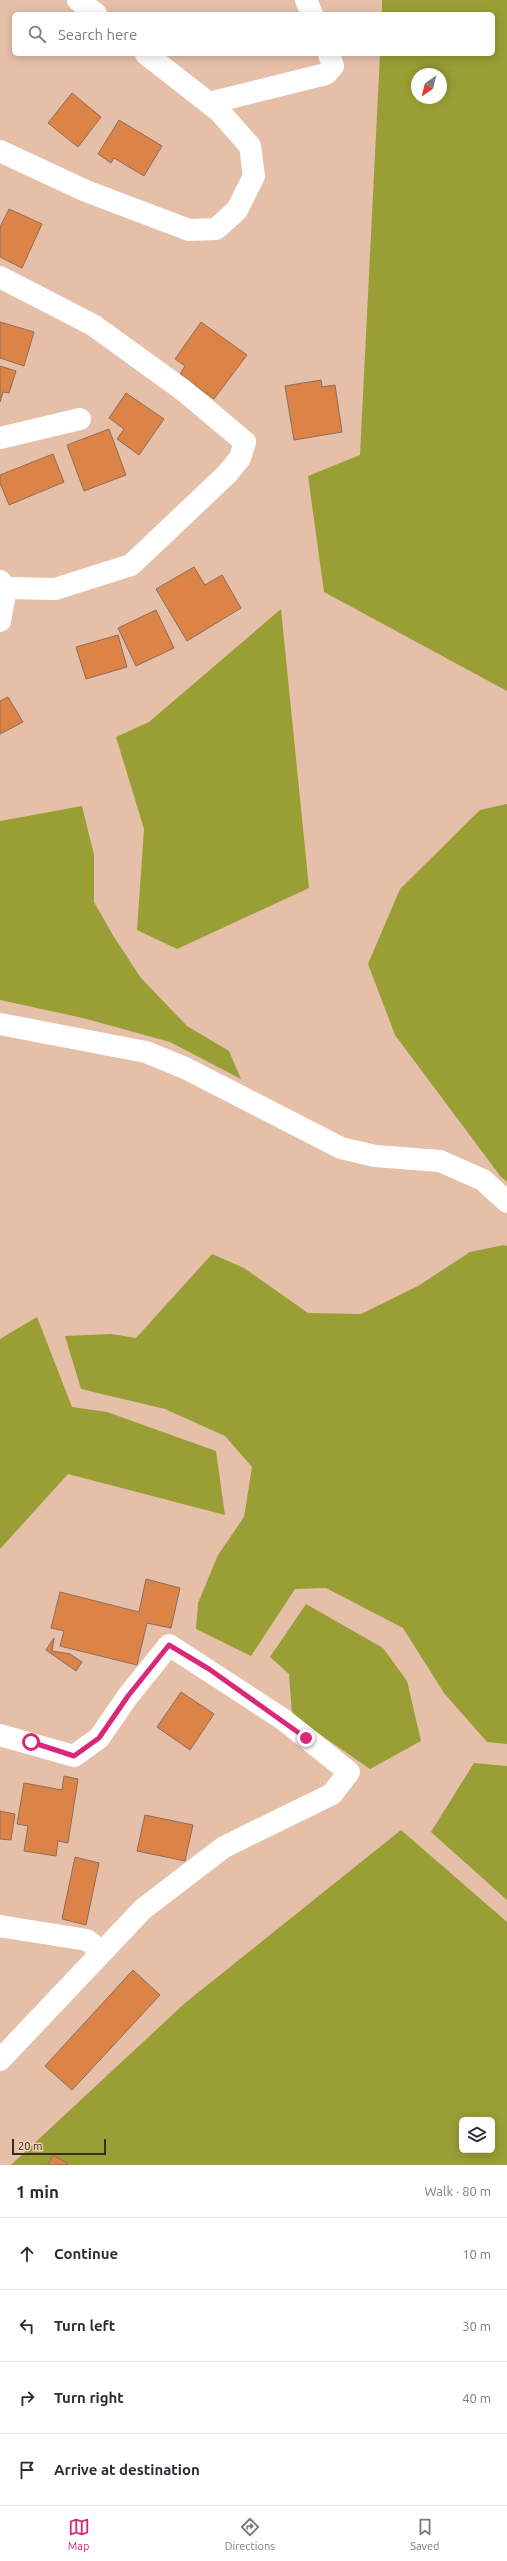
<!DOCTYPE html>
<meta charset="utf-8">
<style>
body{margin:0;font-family:Ubuntu,sans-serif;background:#f2f2f3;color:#2b2b33}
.controls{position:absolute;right:12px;bottom:12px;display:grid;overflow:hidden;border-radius:6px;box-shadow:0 2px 10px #0003}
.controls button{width:36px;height:36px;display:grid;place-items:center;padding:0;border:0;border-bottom:1px solid #e1e1e2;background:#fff;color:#2b2b33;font:20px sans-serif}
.compass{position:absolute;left:411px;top:68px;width:36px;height:36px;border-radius:50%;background:#fff;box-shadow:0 2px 10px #0003;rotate:215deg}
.scale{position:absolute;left:12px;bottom:10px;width:94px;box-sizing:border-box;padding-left:4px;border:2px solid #3b2c23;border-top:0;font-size:11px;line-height:14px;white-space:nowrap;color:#3b2c23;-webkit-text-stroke:3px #f3ccb6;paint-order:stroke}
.stop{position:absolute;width:12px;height:12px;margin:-9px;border:3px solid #db2777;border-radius:50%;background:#fff}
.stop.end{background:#db2777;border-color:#fff;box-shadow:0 1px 4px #0008}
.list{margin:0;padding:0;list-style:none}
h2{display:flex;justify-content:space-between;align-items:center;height:52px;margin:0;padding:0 16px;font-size:17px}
h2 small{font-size:13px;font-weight:400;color:#7c7c81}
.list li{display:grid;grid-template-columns:26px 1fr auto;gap:12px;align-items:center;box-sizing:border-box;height:72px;padding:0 16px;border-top:1px solid #e1e1e2}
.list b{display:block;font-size:15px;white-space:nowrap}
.list em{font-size:13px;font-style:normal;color:#7c7c81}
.icon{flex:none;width:22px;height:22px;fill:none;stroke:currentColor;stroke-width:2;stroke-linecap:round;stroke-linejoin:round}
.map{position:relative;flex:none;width:507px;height:2165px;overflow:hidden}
.search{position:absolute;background:#fff;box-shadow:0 2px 10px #0003;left:12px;right:12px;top:12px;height:44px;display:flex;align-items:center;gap:10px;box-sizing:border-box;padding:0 14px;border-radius:6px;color:#7c7c81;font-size:15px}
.sheet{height:340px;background:#fff}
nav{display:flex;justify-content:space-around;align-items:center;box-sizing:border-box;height:56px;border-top:1px solid #e1e1e2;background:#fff;font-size:11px;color:#7c7c81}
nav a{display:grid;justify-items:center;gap:2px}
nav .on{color:#db2777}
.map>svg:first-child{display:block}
.green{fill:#999e35;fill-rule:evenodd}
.building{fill:#dc8348;stroke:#8f6d58}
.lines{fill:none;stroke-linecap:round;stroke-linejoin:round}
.minor{stroke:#fff;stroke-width:22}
.route{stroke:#db2777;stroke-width:5}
</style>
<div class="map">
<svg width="507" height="2165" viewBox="0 0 507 2165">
<rect width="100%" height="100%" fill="#e6bfa9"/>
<g class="green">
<path d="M382,0H507V691L324,592L308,476L360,455L380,54H493V14H382ZM417,74H441V98H417Z"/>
<polygon points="281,609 309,888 177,949 137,930 144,829 116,737 149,722"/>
<polygon points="507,804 507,1182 501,1177 395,1035 368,964 400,889 480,810"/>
<polygon points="82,806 94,855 94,902 114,937 141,978 187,1026 229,1051 241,1079 170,1042 83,1018 0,1000 0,821"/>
<polygon points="504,1245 507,1246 507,1744 487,1742 444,1693 403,1628 326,1588 295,1589 251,1656 196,1629 198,1603 218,1555 244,1517 252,1467 225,1436 165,1409 81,1389 65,1336 111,1334 136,1338 212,1254 244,1268 308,1313 361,1314 418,1286 470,1252"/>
<polygon points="37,1317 72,1407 107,1412 216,1451 225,1515 68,1474 0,1549 0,1339"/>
<polygon points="306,1604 383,1648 407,1681 421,1741 370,1769 292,1715 289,1674 270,1657"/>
<polygon points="474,1763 507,1766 507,1900 431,1832"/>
<path d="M401,1830L507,1922V2165H11L185,2003ZM462,2120H492V2150H462Z"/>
</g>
<g class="building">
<polygon points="72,93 101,117 78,147 48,123"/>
<polygon points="119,120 162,146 144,176 114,158 111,163 98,154"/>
<polygon points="9,209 42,224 22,268 0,257 0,227"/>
<polygon points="0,322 34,332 24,366 0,358"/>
<polygon points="201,322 247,355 214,399 180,374 185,366 175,359"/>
<polygon points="0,366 16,371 9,393 3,392 0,402"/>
<polygon points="321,380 322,387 335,385 342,432 294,440 285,386"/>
<polygon points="126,393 164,419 139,455 117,439 124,429 109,418"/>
<polygon points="109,429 126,475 84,491 67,445"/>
<polygon points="53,454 64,482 9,505 0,483 0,475"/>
<polygon points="194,567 205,585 222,575 241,608 187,641 156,589"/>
<polygon points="156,610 174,648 136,666 118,628"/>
<polygon points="118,635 127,667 86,679 76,647"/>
<polygon points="8,697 23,722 0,734 0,701"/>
<polygon points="146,1579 180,1588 171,1628 147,1623 137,1665 60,1646 64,1631 51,1628 60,1592 139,1612"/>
<polygon points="54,1638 52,1651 70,1654 82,1662 76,1671 46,1650"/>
<polygon points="181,1692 214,1714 190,1750 157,1727"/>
<polygon points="64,1776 78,1779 68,1843 58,1841 56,1856 24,1851 28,1826 17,1824 24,1783 62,1790"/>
<polygon points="0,1811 15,1814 11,1840 0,1839"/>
<polygon points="145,1815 193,1825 185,1861 137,1851"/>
<polygon points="75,1857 99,1863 86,1925 62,1919"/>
<polygon points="133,1970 160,1995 72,2090 45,2066"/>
<polygon points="53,2155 67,2163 66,2165 48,2165"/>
</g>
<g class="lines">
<g class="minor">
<polyline points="78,0 96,14"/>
<polyline points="306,0 312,14"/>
<polyline points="209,103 326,74 333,66 329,54"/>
<polyline points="0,151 86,191 189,230 216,229 237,210 254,176 250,146 219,111 146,54"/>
<polyline points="0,277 93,325 183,390 245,442 240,458 227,474 131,565 55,589 6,588"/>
<polyline points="0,438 80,419"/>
<polyline points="0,581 6,588 0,621"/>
<polyline points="0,1024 146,1052 185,1068 341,1148 375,1156 440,1161 483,1180 507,1202"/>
<polyline points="0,1735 74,1756 99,1738 128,1696 169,1645 284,1720 349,1772 332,1794 224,1847 143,1909 0,2060"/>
<polyline points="0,1926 87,1940 102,1952"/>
</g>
</g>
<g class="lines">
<polyline class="route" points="31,1742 74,1756 99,1738 128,1696 169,1645 209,1669 306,1738"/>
</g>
</svg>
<div class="controls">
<button><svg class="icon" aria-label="layers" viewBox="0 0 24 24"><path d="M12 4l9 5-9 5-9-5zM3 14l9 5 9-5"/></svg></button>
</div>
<svg class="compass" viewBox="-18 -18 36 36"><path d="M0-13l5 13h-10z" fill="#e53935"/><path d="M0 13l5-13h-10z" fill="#7c7c81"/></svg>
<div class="scale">20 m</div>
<div class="stop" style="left:31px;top:1742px"></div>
<div class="stop end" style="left:306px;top:1738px"></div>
<div class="search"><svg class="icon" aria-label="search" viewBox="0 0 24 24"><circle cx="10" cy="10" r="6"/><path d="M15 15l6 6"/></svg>Search here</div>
</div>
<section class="sheet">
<h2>1 min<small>Walk · 80 m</small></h2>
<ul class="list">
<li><svg class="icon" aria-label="ahead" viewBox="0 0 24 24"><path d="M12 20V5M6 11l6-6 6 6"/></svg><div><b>Continue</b></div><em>10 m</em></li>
<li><svg class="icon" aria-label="left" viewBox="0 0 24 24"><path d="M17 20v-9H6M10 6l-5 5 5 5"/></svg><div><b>Turn left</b></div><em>30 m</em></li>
<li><svg class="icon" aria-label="right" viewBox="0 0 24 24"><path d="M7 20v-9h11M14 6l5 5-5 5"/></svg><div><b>Turn right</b></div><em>40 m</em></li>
<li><svg class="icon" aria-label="arrive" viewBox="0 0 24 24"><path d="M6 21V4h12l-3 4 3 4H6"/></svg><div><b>Arrive at destination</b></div></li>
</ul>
</section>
<nav>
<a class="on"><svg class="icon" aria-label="map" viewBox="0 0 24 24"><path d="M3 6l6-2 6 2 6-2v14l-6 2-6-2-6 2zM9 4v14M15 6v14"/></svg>Map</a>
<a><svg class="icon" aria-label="directions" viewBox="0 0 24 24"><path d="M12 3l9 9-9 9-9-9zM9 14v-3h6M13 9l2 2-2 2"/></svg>Directions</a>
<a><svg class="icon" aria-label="saved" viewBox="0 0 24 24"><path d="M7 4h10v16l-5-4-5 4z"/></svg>Saved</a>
</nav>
